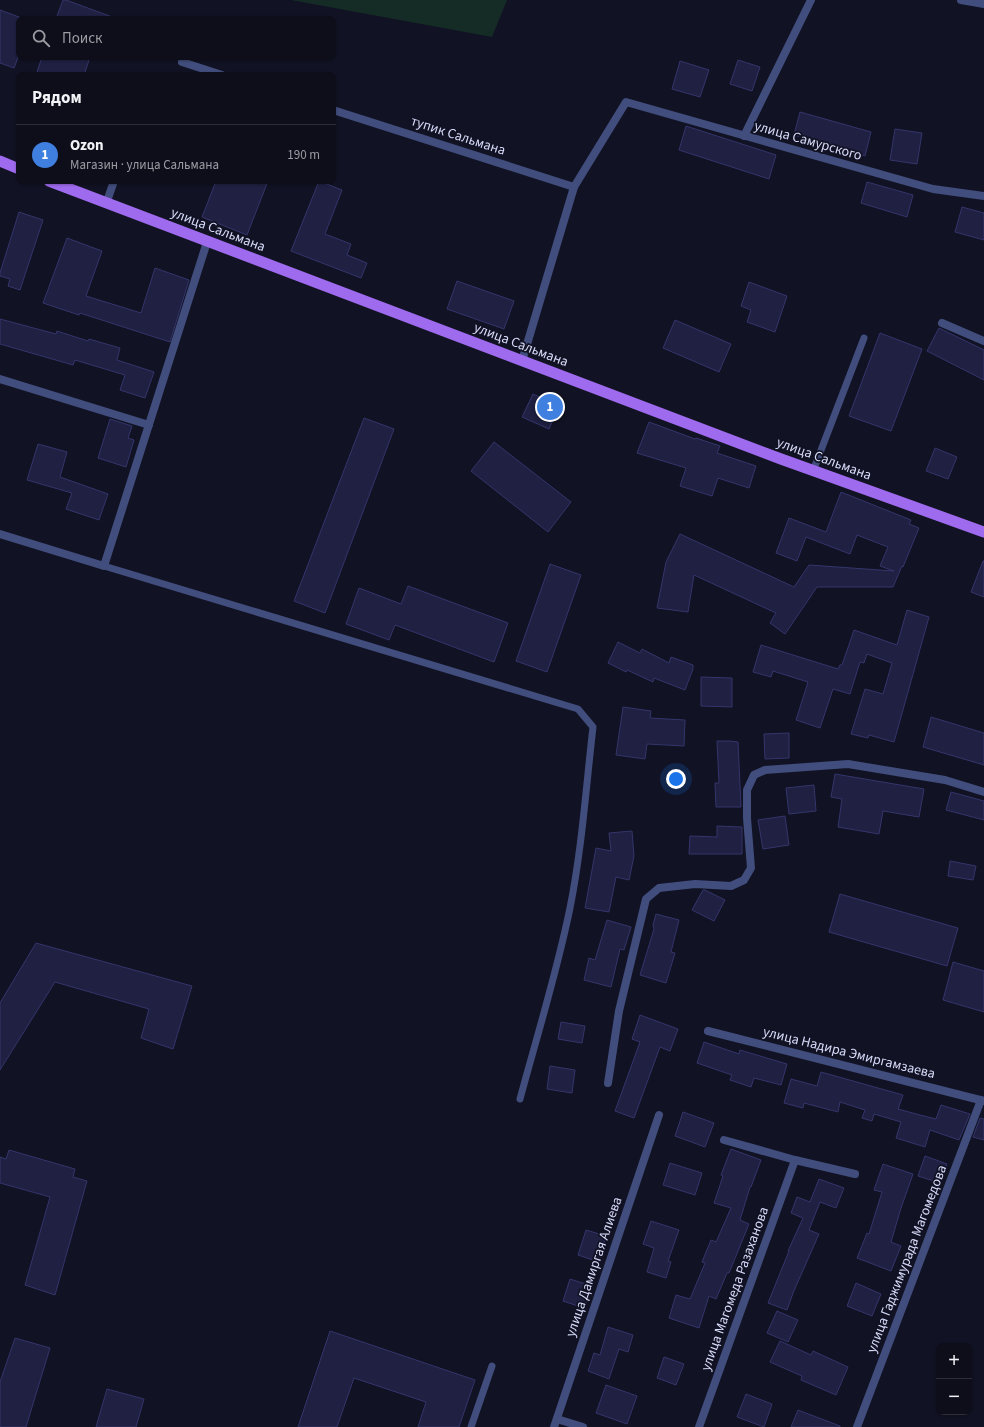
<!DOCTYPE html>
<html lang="ru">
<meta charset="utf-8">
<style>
body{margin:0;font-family:"Source Sans 3",sans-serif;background:#1b1c27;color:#f1f3f6}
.controls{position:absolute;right:12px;bottom:12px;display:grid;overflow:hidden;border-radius:8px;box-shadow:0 1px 3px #0004}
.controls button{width:36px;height:36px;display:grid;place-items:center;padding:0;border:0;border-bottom:1px solid #2d2e39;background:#0d0e1a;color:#f1f3f6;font:20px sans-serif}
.you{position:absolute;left:676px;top:779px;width:14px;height:14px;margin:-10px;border:3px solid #fff;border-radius:50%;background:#1a73e8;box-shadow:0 0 0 6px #1a73e833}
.badge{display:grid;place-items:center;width:26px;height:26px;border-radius:50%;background:#1ae3ca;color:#fff;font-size:13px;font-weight:700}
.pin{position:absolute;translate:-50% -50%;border:2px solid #fff;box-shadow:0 1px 4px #0006}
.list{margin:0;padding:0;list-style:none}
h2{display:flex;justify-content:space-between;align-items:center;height:52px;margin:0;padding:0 16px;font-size:17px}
h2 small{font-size:13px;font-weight:400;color:#9a9ca2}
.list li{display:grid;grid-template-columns:26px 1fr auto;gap:12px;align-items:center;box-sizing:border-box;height:60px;padding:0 16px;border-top:1px solid #2d2e39}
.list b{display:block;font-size:15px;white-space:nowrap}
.list p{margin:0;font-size:13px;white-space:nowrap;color:#9a9ca2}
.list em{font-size:13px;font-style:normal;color:#9a9ca2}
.icon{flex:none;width:22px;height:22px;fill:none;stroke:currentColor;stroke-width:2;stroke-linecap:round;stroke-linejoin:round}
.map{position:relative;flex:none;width:984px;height:1427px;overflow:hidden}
.search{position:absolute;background:#0d0e1a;box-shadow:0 1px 3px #0004;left:16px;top:16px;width:320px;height:44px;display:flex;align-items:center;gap:10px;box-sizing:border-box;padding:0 14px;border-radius:8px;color:#9a9ca2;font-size:15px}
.panel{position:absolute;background:#0d0e1a;box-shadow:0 1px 3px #0004;left:16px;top:72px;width:320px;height:112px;border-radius:8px}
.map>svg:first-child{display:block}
.green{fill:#152c26}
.building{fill:#1f2042;stroke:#34356b}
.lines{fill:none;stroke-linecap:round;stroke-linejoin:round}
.service{stroke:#414d7c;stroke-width:7}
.minor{stroke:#414d7c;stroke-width:8}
.primary{stroke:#9f6bee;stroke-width:11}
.labels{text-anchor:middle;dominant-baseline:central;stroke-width:3.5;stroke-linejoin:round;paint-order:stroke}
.street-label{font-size:14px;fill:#d7dbfa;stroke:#111223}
</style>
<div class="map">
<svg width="984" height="1427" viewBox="0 0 984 1427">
<rect width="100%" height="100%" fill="#111223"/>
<polygon class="green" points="291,0 507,0 492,37"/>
<g class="building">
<polygon points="63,0 66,0 115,18 115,19 56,19"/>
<polygon points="0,10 19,17 19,55 14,68 0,63"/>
<polygon points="42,57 90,57 84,75 36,75"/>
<polygon points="738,60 760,67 752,91 730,84"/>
<polygon points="680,61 709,70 700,97 672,89"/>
<polygon points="800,112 871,132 865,156 837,148 837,147 794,135"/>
<polygon points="686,126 776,155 769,179 679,150"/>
<polygon points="895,129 922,133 917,164 890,160"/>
<polygon points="216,181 268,181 247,235 202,217"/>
<polygon points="319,181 342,190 325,234 351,244 347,255 367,263 361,278 291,251"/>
<polygon points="867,182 913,195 907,217 861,203"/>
<polygon points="962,207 984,213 984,240 955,232"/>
<polygon points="19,212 43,220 20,290 8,286 10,279 0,276 0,273"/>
<polygon points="67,238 102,251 86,296 141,313 155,268 189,280 170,342 80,313 79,315 43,303"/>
<polygon points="457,281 514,301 504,329 447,309"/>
<polygon points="749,282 787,296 775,332 747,322 751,310 741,306"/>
<polygon points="0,319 56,334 57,331 88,341 89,339 120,348 117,360 154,372 145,398 120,390 125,375 75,360 73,365 0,344"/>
<polygon points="675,320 731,344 719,372 663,348"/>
<polygon points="939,328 984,350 984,380 927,351"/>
<polygon points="880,333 922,349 891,431 849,416"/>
<polygon points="533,394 559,406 549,429 522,417"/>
<polygon points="364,418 394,429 325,613 294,601"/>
<polygon points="110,419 132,426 128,438 134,440 126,467 98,458"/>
<polygon points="649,422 695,439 696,438 720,446 717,453 756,466 749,488 718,478 712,496 680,486 686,468 637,453"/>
<polygon points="494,442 571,502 548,532 471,471"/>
<polygon points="38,444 67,452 60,477 108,494 99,520 66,509 72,493 27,480"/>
<polygon points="935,448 957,457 948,479 926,471"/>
<polygon points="841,492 911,520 909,524 919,528 903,567 902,566 893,587 817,587 785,634 770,623 776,613 694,575 688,612 657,608 666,562 680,534 794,587 809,565 894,571 880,566 888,547 857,535 850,554 806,537 797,561 776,553 789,518 826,532"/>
<polygon points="983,561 984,561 984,597 971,592"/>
<polygon points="550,564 581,575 547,672 516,661"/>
<polygon points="408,586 508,623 494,662 395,625 389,640 346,624 359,588 401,604"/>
<polygon points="907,610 929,617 894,742 869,735 868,738 851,734 865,689 883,694 892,663 867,654 864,663 860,662 850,694 833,689 820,728 796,720 808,682 773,671 771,677 753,672 761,645 838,669 840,665 842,665 854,630 897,645"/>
<polygon points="618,642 640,653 642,649 669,663 671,657 693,665 693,669 685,690 654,678 653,682 627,670 626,672 608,663"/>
<polygon points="701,677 732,678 732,707 701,706"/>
<polygon points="623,707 651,711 650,718 685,720 684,746 647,744 645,759 616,755"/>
<polygon points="931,717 984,733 984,765 923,747"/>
<polygon points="789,733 789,758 765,759 764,734"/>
<polygon points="717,741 730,741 738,742 741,807 716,807 715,783 719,783"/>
<polygon points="835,774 924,789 919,817 883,811 879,834 838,827 842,799 831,797"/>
<polygon points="814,785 816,811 789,814 786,788"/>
<polygon points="951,792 984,801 984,820 946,810"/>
<polygon points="785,816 789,845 763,849 758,820"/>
<polygon points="717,826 742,827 742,854 689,854 690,836 717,837"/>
<polygon points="632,831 634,856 629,880 616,877 609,912 585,908 596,848 611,851 609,833"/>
<polygon points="950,861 976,866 973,880 948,876"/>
<polygon points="703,890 705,890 725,900 714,921 692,910"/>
<polygon points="840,894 958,928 947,966 829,932"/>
<polygon points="656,914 679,920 671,952 675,953 666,983 640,975 654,929 653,925"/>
<polygon points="607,920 631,927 624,950 620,949 611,987 584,980 589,958 595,960"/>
<polygon points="36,943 192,986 173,1049 141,1038 149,1009 55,982 0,1070 0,1003"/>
<polygon points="953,962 984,971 984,1012 943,1000"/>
<polygon points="640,1015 678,1029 670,1051 660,1047 634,1118 615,1111 640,1042 632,1039"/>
<polygon points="561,1022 585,1026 582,1043 558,1039"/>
<polygon points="704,1042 739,1054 740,1050 787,1064 781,1085 754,1078 751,1087 730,1080 732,1075 697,1063"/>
<polygon points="550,1066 575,1070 572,1093 547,1089"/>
<polygon points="821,1072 903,1095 898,1109 920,1115 936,1119 941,1105 970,1114 959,1140 930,1130 925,1147 896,1138 901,1122 874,1114 872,1121 862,1118 865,1110 840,1102 838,1112 804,1103 803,1108 784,1103 791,1079 817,1086"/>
<polygon points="683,1112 714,1123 705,1147 675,1136"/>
<polygon points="980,1118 984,1119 984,1140 973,1137"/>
<polygon points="731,1149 761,1160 751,1187 750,1187 740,1220 749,1224 729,1273 727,1273 716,1299 709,1296 699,1328 669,1318 676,1295 690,1299 705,1263 702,1262 711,1240 716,1242 731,1208 714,1203 723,1176 721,1175"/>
<polygon points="9,1150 75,1169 73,1177 87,1181 55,1295 25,1285 50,1197 0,1183 0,1157 6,1159"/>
<polygon points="925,1156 947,1164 940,1183 918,1176"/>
<polygon points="670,1163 702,1173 695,1195 663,1185"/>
<polygon points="883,1164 913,1174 901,1208 891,1242 901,1246 891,1271 857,1258 867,1233 869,1234 882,1192 874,1190"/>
<polygon points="819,1179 844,1188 836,1208 820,1202 809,1230 819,1234 793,1293 787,1310 768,1303 789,1251 788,1251 803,1218 791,1213 797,1197 810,1202"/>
<polygon points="651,1221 679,1230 668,1261 671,1262 666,1278 647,1272 654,1248 643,1244"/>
<polygon points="586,1230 606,1236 599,1262 578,1255"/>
<polygon points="570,1279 592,1286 584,1308 563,1301"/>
<polygon points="856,1283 881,1294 872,1316 847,1306"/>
<polygon points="777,1311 798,1320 788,1342 767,1333"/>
<polygon points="608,1327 633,1335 628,1352 619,1349 609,1379 588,1371 594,1353 600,1355"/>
<polygon points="330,1331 475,1380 459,1427 418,1427 426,1402 354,1378 337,1427 298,1427"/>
<polygon points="15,1338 50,1348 26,1427 0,1427 0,1382"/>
<polygon points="780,1341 811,1355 813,1351 848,1367 836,1395 801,1380 802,1376 770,1362"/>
<polygon points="664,1357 684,1364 676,1385 657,1378"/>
<polygon points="606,1385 637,1396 627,1424 596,1413"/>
<polygon points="107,1389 144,1399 136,1427 96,1427"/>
<polygon points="746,1394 772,1404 764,1427 737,1417"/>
<polygon points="798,1410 840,1426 840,1427 791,1427"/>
</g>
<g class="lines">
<g class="service">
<polyline points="813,471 864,338"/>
<path d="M104,566L578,709L593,727C586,787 582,848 570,908C557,972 537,1036 520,1099"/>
<polyline points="471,1427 492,1366"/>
</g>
<g class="minor">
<polyline points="961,0 984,4"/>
<polyline points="182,62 222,75"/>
<polyline points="333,110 574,187"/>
<polyline points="744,136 811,0"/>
<polyline points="106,204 114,181"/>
<polyline points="942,323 984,341"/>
<polyline points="522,361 574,187 626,102 933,189 984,196"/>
<polyline points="0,379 149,425"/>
<polyline points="0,534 104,566 207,242"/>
<polyline points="708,1031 984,1101"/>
<polyline points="608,1083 619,1011 646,899 659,888 695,884 731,886 744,880 751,868 747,818 747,790 754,775 765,770 848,764 945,780 984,792"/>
<polyline points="724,1140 795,1160 855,1174"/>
<polyline points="557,1419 583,1427"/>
<polyline points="554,1427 659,1115"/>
<polyline points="699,1427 795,1160"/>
<polyline points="857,1427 981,1100"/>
</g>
<g class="primary">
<polyline points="0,161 19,169"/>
<polyline points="49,181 781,459 984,532"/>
</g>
</g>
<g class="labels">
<g class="street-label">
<text transform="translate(458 136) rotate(18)">тупик Сальмана</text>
<text transform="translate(808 141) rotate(16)">улица Самурского</text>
<text transform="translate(218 230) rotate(21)">улица Сальмана</text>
<text transform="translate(521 345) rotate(21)">улица Сальмана</text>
<text transform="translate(824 459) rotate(20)">улица Сальмана</text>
<text transform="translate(849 1053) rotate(14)">улица Надира Эмиргамзаева</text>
<text transform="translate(907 1259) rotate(-69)">улица Гаджимурада Магомедова</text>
<text transform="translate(594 1267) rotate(-71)">улица Дамиргая Алиева</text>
<text transform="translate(735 1289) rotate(-70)">улица Магомеда Разаханова</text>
</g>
</g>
</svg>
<div class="controls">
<button>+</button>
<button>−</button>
</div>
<div class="you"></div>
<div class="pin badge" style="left:550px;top:407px;background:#3f7fe0">1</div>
<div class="search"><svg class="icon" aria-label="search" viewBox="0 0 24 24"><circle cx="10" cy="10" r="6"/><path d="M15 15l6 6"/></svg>Поиск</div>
<section class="panel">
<h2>Рядом<small></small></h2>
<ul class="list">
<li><span class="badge" style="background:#3f7fe0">1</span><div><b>Ozon</b><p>Магазин · улица Сальмана</p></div><em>190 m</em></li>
</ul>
</section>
</div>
